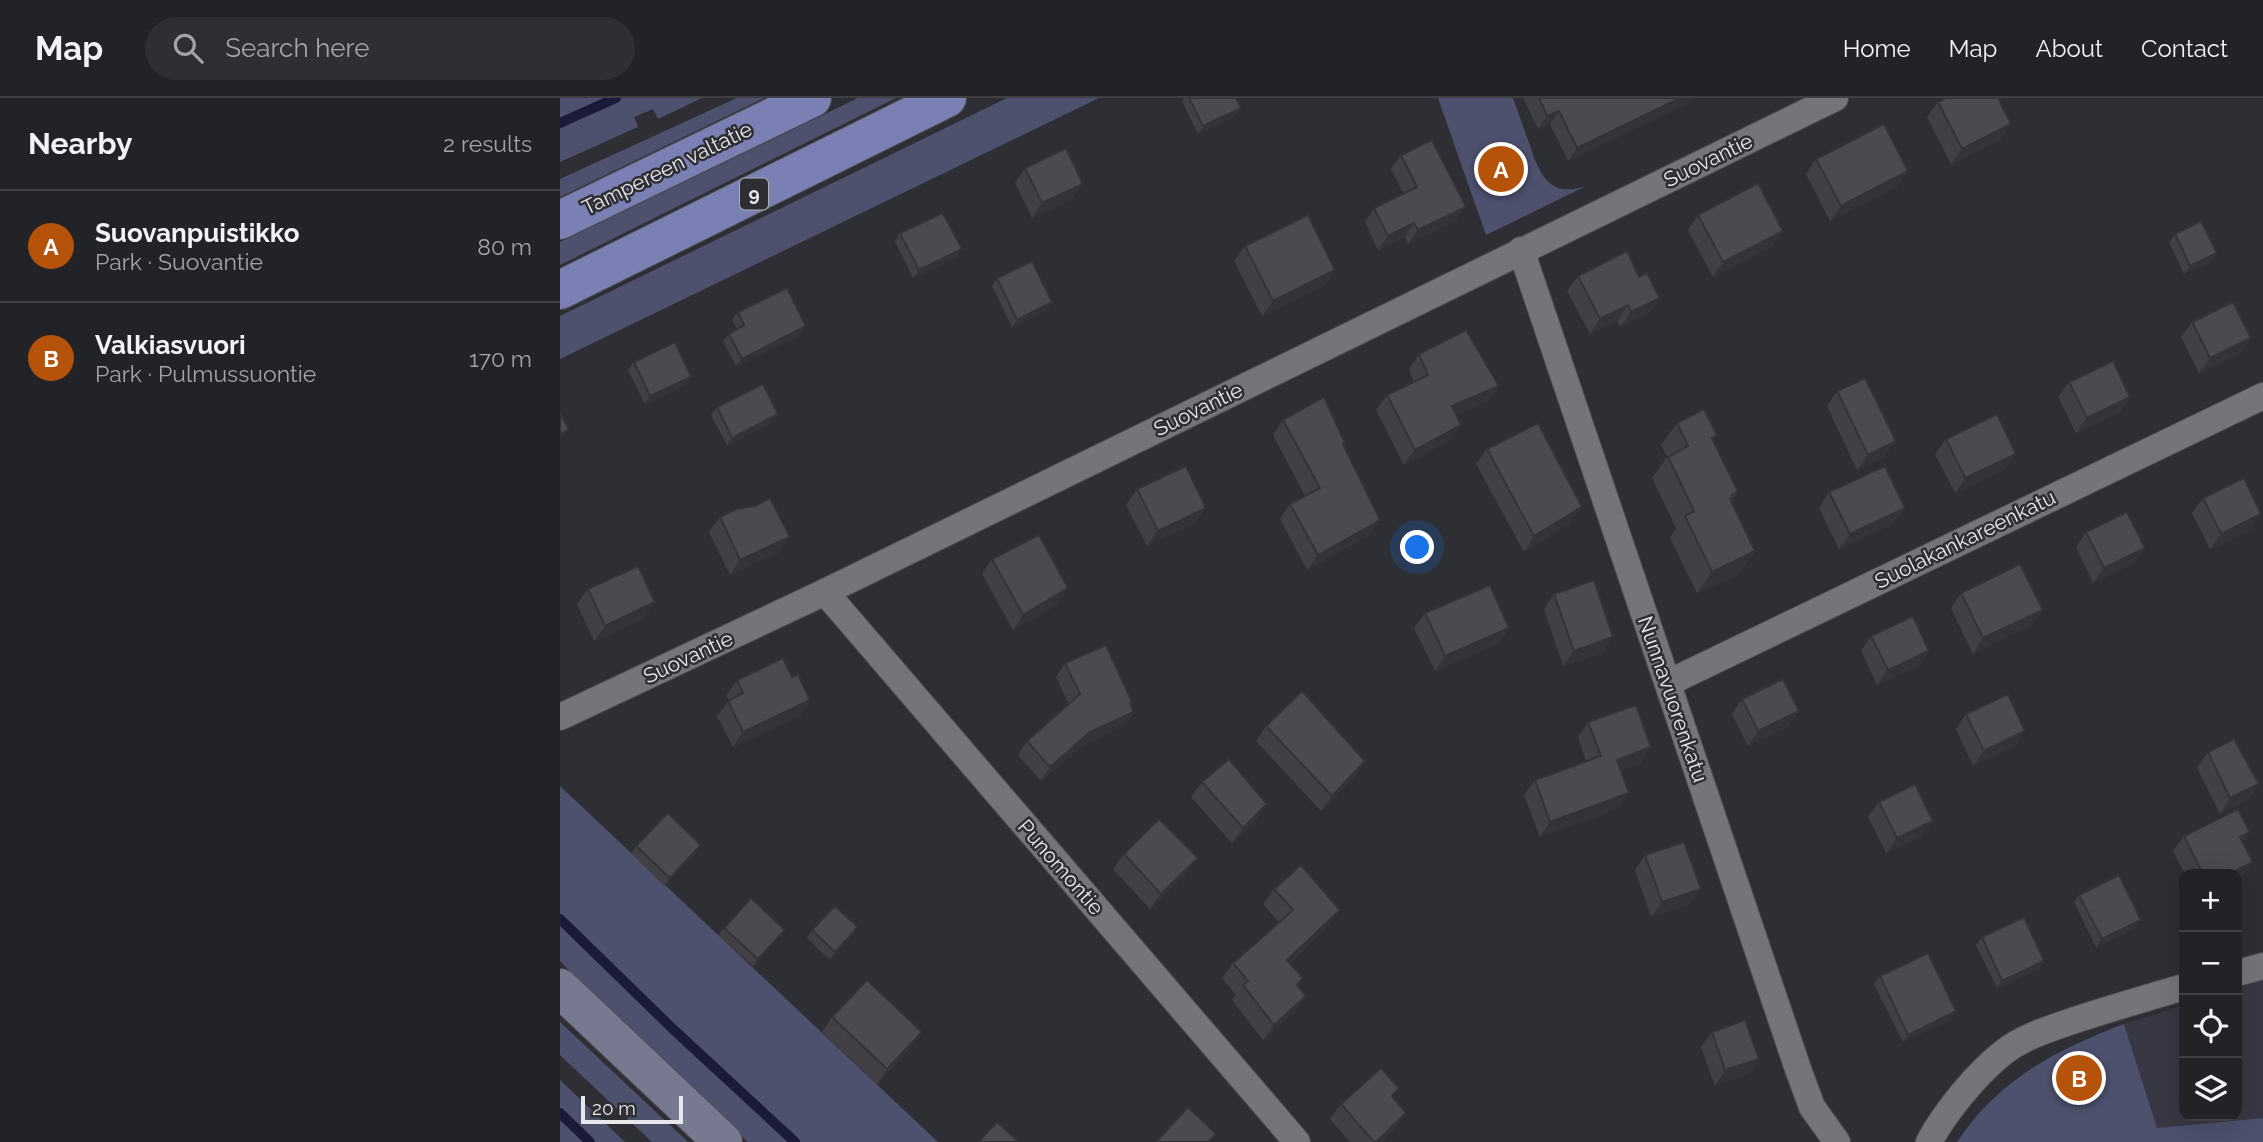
<!DOCTYPE html>
<meta charset="utf-8">
<style>
body{margin:0;font-family:Raleway,sans-serif;background:#2e2f33;color:#f1f3f6}
.controls{position:absolute;right:21px;bottom:21px;display:grid;overflow:hidden;border-radius:14px;box-shadow:0 7px 28px #0002}
.controls button{width:63px;height:63px;display:grid;place-items:center;padding:0;border:0;border-bottom:2px solid #3f4044;background:#222327;color:#f1f3f6;font:35px sans-serif}
.scale{position:absolute;left:21px;bottom:18px;width:102px;box-sizing:border-box;padding-left:7px;border:4px solid #e7e8eb;border-top:0;font-size:19px;line-height:24px;white-space:nowrap;color:#e7e8eb;-webkit-text-stroke:5px #2e2f34;paint-order:stroke}
.you{position:absolute;left:858px;top:450px;width:24px;height:24px;margin:-18px;border:5px solid #fff;border-radius:50%;background:#1a73e8;box-shadow:0 0 0 10px #1a73e833}
.badge{display:grid;place-items:center;width:46px;height:46px;border-radius:50%;background:#b45309;color:#fff;font-size:23px;font-weight:700}
.pin{position:absolute;translate:-50% -50%;border:4px solid #fff;box-shadow:0 2px 7px #0006}
.list{margin:0;padding:0;list-style:none}
h2{display:flex;justify-content:space-between;align-items:center;height:91px;margin:0;padding:0 28px;font-size:30px}
h2 small{font-size:23px;font-weight:400;color:#a2a4a7}
.list li{display:grid;grid-template-columns:46px 1fr auto;gap:21px;align-items:center;box-sizing:border-box;height:112px;padding:0 28px;border-top:2px solid #3f4044}
.list b{display:block;font-size:26px;white-space:nowrap}
.list p{margin:0;font-size:23px;white-space:nowrap;color:#a2a4a7}
.list em{font-size:23px;font-style:normal;color:#a2a4a7}
.icon{flex:none;width:38px;height:38px;fill:none;stroke:currentColor;stroke-width:2;stroke-linecap:round;stroke-linejoin:round}
.map{position:relative;flex:none;width:1703px;height:1044px;overflow:hidden}
header{display:flex;align-items:center;gap:42px;box-sizing:border-box;height:98px;padding:0 35px;background:#222327;border-bottom:2px solid #3f4044}
header strong{font-size:33px}
nav{display:flex;gap:38px;margin-inline-start:auto;font-size:24px}
.search{width:490px;height:63px;background:#2e2f33;display:flex;align-items:center;gap:18px;box-sizing:border-box;padding:0 24px;border-radius:38px;color:#a2a4a7;font-size:26px}
main{display:flex}
aside{flex:1;background:#222327}
.map>svg:first-child{display:block}
.built{fill:#373843}
.green{fill:#4d516e}
.lines{fill:none;stroke-linecap:round;stroke-linejoin:round}
.stream{stroke:#191b39;stroke-width:10}
.minor-casing{stroke:#4d4d52;stroke-width:28}
.secondary-casing{stroke:#4d4d52;stroke-width:40}
.trunk-casing{stroke:#4d4d52;stroke-width:40}
.minor{stroke:#74757b;stroke-width:26}
.secondary{stroke:#767990;stroke-width:38}
.trunk{stroke:#7a80b3;stroke-width:38}
.wall{fill:#404045}
.shaded-wall{fill:#343438}
.building{fill:#4a4b50;stroke:#343438;stroke-width:2}
.labels{text-anchor:middle;dominant-baseline:central;stroke-width:5;stroke-linejoin:round;paint-order:stroke}
.shield{fill:#2e2f34;stroke:#b0b0b4;stroke-width:2}
.shield-label{font-size:19px;font-weight:bold;fill:#e7e8eb}
.street-label{font-size:21px;fill:#e7e8eb;stroke:#2e2f34}
</style>
<header>
<strong>Map</strong>
<div class="search"><svg class="icon" aria-label="search" viewBox="0 0 24 24"><circle cx="10" cy="10" r="6"/><path d="M15 15l6 6"/></svg>Search here</div>
<nav><a>Home</a><a>Map</a><a>About</a><a>Contact</a></nav>
</header>
<main>
<aside>
<h2>Nearby<small>2 results</small></h2>
<ul class="list">
<li><span class="badge">A</span><div><b>Suovanpuistikko</b><p>Park · Suovantie</p></div><em>80 m</em></li>
<li><span class="badge">B</span><div><b>Valkiasvuori</b><p>Park · Pulmussuontie</p></div><em>170 m</em></li>
</ul>
</aside>
<div class="map">
<svg width="1703" height="1044" viewBox="0 0 1703 1044">
<rect width="100%" height="100%" fill="#2e2f34"/>
<polygon class="built" points="1703,882 1703,1020 1597,1030 1564,926 1624,907 1624,1018 1677,1018 1677,890"/>
<g class="green">
<polygon points="0,0 142,0 98,21 93,11 74,19 78,29 0,64"/>
<polygon points="177,0 204,0 0,99 0,81"/>
<polygon points="298,0 336,0 0,167 0,144"/>
<polygon points="447,0 539,0 0,261 0,218"/>
<path d="M878,0H953C958,14 963,28 968,42C978,72 987,102 1026,88L926,137Z"/>
<polygon points="0,688 378,1044 188,1044 41,905 0,863"/>
<polygon points="0,924 128,1044 92,1044 0,957"/>
<path d="M1564,926L1597,1030L1703,1020V1044H1397C1439,981 1496,952 1564,926Z"/>
<polygon points="0,982 65,1044 0,1044"/>
</g>
<g class="lines">
<g class="stream">
<polyline points="0,25 56,0"/>
<polyline points="0,821 114,932 235,1044"/>
<polyline points="0,1015 30,1044"/>
</g>
<defs>
<g id="minor">
<polyline points="961,152 1238,971 1252,1009 1277,1044"/>
<polyline points="265,494 737,1044"/>
<polyline points="1108,585 1703,298"/>
<polyline points="0,619 265,494 1275,0"/>
<polyline points="1677,875 1703,868"/>
<path d="M1369,1044C1385,1014 1417,975 1444,954C1463,939 1489,931 1512,923C1549,911 1586,900 1624,889"/>
</g>
<polyline id="secondary" points="0,890 163,1044"/>
<g id="trunk">
<polyline points="0,122 252,0"/>
<polyline points="0,192 387,0"/>
</g>
</defs>
<use href="#minor" class="minor-casing"/>
<use href="#secondary" class="secondary-casing"/>
<use href="#trunk" class="trunk-casing"/>
<use href="#minor" class="minor"/>
<use href="#secondary" class="secondary"/>
<use href="#trunk" class="trunk"/>
</g>
<g class="wall">
<polygon points="624,0 676,0 675,18 638,36 622,3"/>
<polygon points="963,0 1134,0 1133,2 1008,63 990,26 978,31"/>
<polygon points="1378,4 1451,26 1441,41 1391,66 1367,19"/>
<polygon points="841,57 896,122 848,146 845,139 818,152 805,124 814,110 844,96 831,71"/>
<polygon points="1256,61 1348,73 1337,88 1270,123 1246,76"/>
<polygon points="465,70 512,101 472,120 455,85"/>
<polygon points="1138,117 1223,133 1213,148 1153,179 1128,132"/>
<polygon points="340,135 402,151 396,159 353,180 335,143"/>
<polygon points="1615,136 1651,163 1624,176 1609,144"/>
<polygon points="685,148 765,187 702,218 674,163"/>
<polygon points="1018,178 1079,179 1100,200 1089,215 1060,229 1057,223 1030,236 1007,193"/>
<polygon points="437,180 492,204 487,212 452,229 432,188"/>
<polygon points="178,214 246,228 241,236 176,268 163,243 169,236 177,231 172,221"/>
<polygon points="1632,224 1681,255 1639,275 1621,239"/>
<polygon points="859,256 939,288 928,303 896,317 901,327 890,342 844,367 816,312 827,297 854,284 849,271"/>
<polygon points="74,264 131,279 126,287 85,306 68,272"/>
<polygon points="1509,284 1570,299 1560,314 1516,335 1498,299"/>
<polygon points="1277,293 1325,358 1297,372 1267,308"/>
<polygon points="157,309 213,324 167,347 151,317"/>
<polygon points="723,322 783,347 809,437 747,472 720,421 730,406 745,398 713,337"/>
<polygon points="1117,325 1157,337 1153,342 1178,394 1171,404 1195,453 1180,475 1137,495 1110,440 1116,430 1092,380 1107,359 1101,347"/>
<polygon points="1386,341 1445,371 1395,395 1375,356"/>
<polygon points="927,351 1011,424 964,454 916,366"/>
<polygon points="577,391 646,410 635,425 587,448 566,407"/>
<polygon points="1269,394 1334,425 1279,451 1259,410"/>
<polygon points="1643,400 1691,432 1650,451 1632,415"/>
<polygon points="160,419 230,439 219,454 170,477 149,434"/>
<polygon points="1526,434 1585,450 1574,465 1533,485 1516,449"/>
<polygon points="432,461 498,506 453,532 422,476"/>
<polygon points="28,491 84,520 34,543 17,506"/>
<polygon points="1401,495 1472,527 1413,556 1391,510"/>
<polygon points="994,496 1043,555 1003,568 984,511"/>
<polygon points="865,515 949,530 939,545 875,573 854,530"/>
<polygon points="1311,538 1369,553 1359,568 1317,587 1301,553"/>
<polygon points="505,565 570,606 574,614 564,627 521,648 481,683 458,657 467,643 509,606 496,579"/>
<polygon points="232,579 250,602 240,617 173,649 157,618 169,602 166,598 177,582"/>
<polygon points="1182,601 1229,628 1188,648 1172,616"/>
<polygon points="1406,616 1455,648 1413,668 1396,631"/>
<polygon points="1028,624 1081,665 1061,672 1059,710 980,739 964,697 975,682 1026,663 1018,639"/>
<polygon points="706,628 805,663 795,678 761,713 696,643"/>
<polygon points="1648,654 1699,686 1688,701 1660,716 1637,670"/>
<polygon points="642,684 697,721 672,745 631,699"/>
<polygon points="1319,704 1362,738 1326,755 1308,719"/>
<polygon points="1690,734 1683,744 1693,764 1682,779 1677,776 1625,776 1613,753 1624,738"/>
<polygon points="76,748 136,755 104,788 71,755"/>
<polygon points="564,756 627,775 590,811 553,771"/>
<polygon points="1085,757 1130,806 1091,819 1075,772"/>
<polygon points="714,791 780,812 769,827 730,865 738,887 746,898 735,913 703,942 672,902 676,897 662,880 673,865 719,824 703,806"/>
<polygon points="1519,797 1575,830 1536,849 1514,804"/>
<polygon points="298,829 292,837 270,862 247,840 252,832"/>
<polygon points="164,830 219,839 193,868 158,837"/>
<polygon points="1422,839 1484,863 1479,871 1437,890 1416,847"/>
<polygon points="1320,878 1391,921 1343,944 1314,886"/>
<polygon points="272,919 351,949 317,986 262,934"/>
<polygon points="1152,934 1199,961 1188,976 1155,988 1141,949"/>
<polygon points="833,1000 846,1015 835,1030 821,1044 790,1044 770,1021 781,1006"/>
</g>
<g class="shaded-wall">
<polygon points="1120,0 1134,0 1133,2 1008,63 1017,50"/>
<polygon points="681,10 675,18 638,36 643,28"/>
<polygon points="999,13 990,26 978,31 987,18"/>
<polygon points="1451,26 1441,41 1391,66 1402,51"/>
<polygon points="1348,73 1337,88 1270,123 1281,108"/>
<polygon points="523,86 512,101 472,120 482,105"/>
<polygon points="906,109 896,122 848,146 858,132"/>
<polygon points="854,125 845,139 818,152 828,138"/>
<polygon points="1223,133 1213,148 1153,179 1163,164"/>
<polygon points="402,151 396,159 353,180 359,172"/>
<polygon points="1657,155 1651,163 1624,176 1630,168"/>
<polygon points="775,172 765,187 702,218 713,203"/>
<polygon points="1100,200 1089,215 1060,229 1071,214"/>
<polygon points="492,204 487,212 452,229 457,222"/>
<polygon points="1068,207 1057,223 1030,236 1040,221"/>
<polygon points="246,228 241,236 176,268 182,261"/>
<polygon points="1691,240 1681,255 1639,275 1650,260"/>
<polygon points="131,279 126,287 85,306 90,298"/>
<polygon points="939,288 928,303 881,323 892,308"/>
<polygon points="1570,299 1560,314 1516,335 1527,320"/>
<polygon points="218,316 213,324 167,347 172,340"/>
<polygon points="901,327 890,342 844,367 855,352"/>
<polygon points="9,332 3,340 0,341 0,336"/>
<polygon points="1336,343 1325,358 1297,372 1308,357"/>
<polygon points="1456,356 1445,371 1395,395 1405,380"/>
<polygon points="1022,409 1011,424 964,454 974,438"/>
<polygon points="646,410 635,425 587,448 598,433"/>
<polygon points="1345,410 1334,425 1279,451 1290,436"/>
<polygon points="1701,416 1691,432 1650,451 1661,436"/>
<polygon points="820,422 809,437 747,472 758,457"/>
<polygon points="230,439 219,454 170,477 180,462"/>
<polygon points="1585,450 1574,465 1533,485 1544,470"/>
<polygon points="1195,453 1180,475 1137,495 1152,474"/>
<polygon points="508,490 498,506 453,532 463,517"/>
<polygon points="95,504 84,520 34,543 45,528"/>
<polygon points="1483,512 1472,527 1413,556 1423,540"/>
<polygon points="949,530 939,545 875,573 885,558"/>
<polygon points="1053,539 1043,555 1003,568 1014,553"/>
<polygon points="1369,553 1359,568 1317,587 1328,572"/>
<polygon points="250,602 240,617 173,649 183,634"/>
<polygon points="1239,613 1229,628 1188,648 1198,633"/>
<polygon points="574,614 564,627 521,648 481,683 490,669 530,634"/>
<polygon points="1465,633 1455,648 1413,668 1424,653"/>
<polygon points="1091,649 1081,665 1046,677 1057,662"/>
<polygon points="805,663 795,678 761,713 772,698"/>
<polygon points="1699,686 1688,701 1660,716 1670,700"/>
<polygon points="1069,695 1059,710 980,739 990,724"/>
<polygon points="707,706 697,721 672,745 683,730"/>
<polygon points="1373,723 1362,738 1326,755 1337,740"/>
<polygon points="1690,734 1679,749 1680,739"/>
<polygon points="141,747 136,755 104,788 110,780"/>
<polygon points="638,760 627,775 590,811 601,796"/>
<polygon points="1693,764 1682,779 1677,782 1677,776 1669,776"/>
<polygon points="1141,791 1130,806 1091,819 1102,804"/>
<polygon points="780,812 769,827 717,877 727,862"/>
<polygon points="1581,822 1575,830 1536,849 1542,841"/>
<polygon points="298,829 292,837 270,862 275,854"/>
<polygon points="225,832 219,839 193,868 198,861"/>
<polygon points="1484,863 1479,871 1437,890 1442,883"/>
<polygon points="746,898 735,913 703,942 714,927"/>
<polygon points="1396,913 1391,921 1343,944 1348,937"/>
<polygon points="362,934 351,949 317,986 327,971"/>
<polygon points="1199,961 1188,976 1155,988 1165,972"/>
<polygon points="846,1015 835,1030 821,1044 816,1044"/>
</g>
<g class="building">
<polygon points="629,0 676,0 681,10 643,28"/>
<polygon points="979,0 1120,0 1017,50 999,13 987,18"/>
<polygon points="1386,0 1438,0 1451,26 1402,51 1378,4"/>
<polygon points="1324,26 1348,73 1281,108 1256,61"/>
<polygon points="872,42 906,109 858,132 854,125 828,138 814,110 857,89 841,57"/>
<polygon points="506,50 523,86 482,105 465,70"/>
<polygon points="1198,85 1223,133 1163,164 1138,117"/>
<polygon points="383,115 402,151 359,172 340,135"/>
<polygon points="748,117 775,172 713,203 685,148"/>
<polygon points="1641,123 1657,155 1630,168 1615,136"/>
<polygon points="1067,153 1079,179 1087,175 1100,200 1071,214 1068,207 1040,221 1018,178"/>
<polygon points="472,163 492,204 457,222 437,180"/>
<polygon points="227,190 246,228 182,261 169,236 184,227 178,214"/>
<polygon points="1673,204 1691,240 1650,260 1632,224"/>
<polygon points="906,232 939,288 892,308 901,327 855,352 827,297 868,277 859,256"/>
<polygon points="115,244 131,279 90,298 74,264"/>
<polygon points="1553,263 1570,299 1527,320 1509,284"/>
<polygon points="1305,280 1336,343 1308,357 1277,293"/>
<polygon points="203,286 218,316 172,340 157,309"/>
<polygon points="764,299 785,345 783,346 820,422 758,457 730,406 760,390 723,322"/>
<polygon points="1144,311 1157,337 1152,340 1178,394 1172,397 1174,399 1170,401 1195,453 1152,474 1125,418 1134,413 1108,359 1128,348 1117,325"/>
<polygon points="0,314 9,332 0,336"/>
<polygon points="1437,316 1456,356 1405,380 1386,341"/>
<polygon points="978,325 1022,409 974,438 927,351"/>
<polygon points="626,368 646,410 598,433 577,391"/>
<polygon points="1325,368 1345,410 1290,436 1269,394"/>
<polygon points="1684,380 1701,416 1661,436 1643,400"/>
<polygon points="210,400 230,439 180,462 160,419 176,411 195,408"/>
<polygon points="1567,414 1585,450 1544,470 1526,434"/>
<polygon points="479,437 508,490 463,517 432,461"/>
<polygon points="1460,466 1483,512 1423,540 1401,495"/>
<polygon points="78,468 95,504 45,528 28,491"/>
<polygon points="1034,482 1053,539 1014,553 994,496"/>
<polygon points="930,487 949,530 885,558 865,515"/>
<polygon points="1353,518 1369,553 1328,572 1311,538"/>
<polygon points="546,547 572,604 570,605 574,614 530,634 490,669 467,643 520,596 505,565"/>
<polygon points="223,560 232,579 238,576 250,602 183,634 168,603 183,595 177,582"/>
<polygon points="1223,581 1239,613 1198,633 1182,601"/>
<polygon points="742,593 805,663 772,698 706,628"/>
<polygon points="1448,596 1465,633 1424,653 1406,616"/>
<polygon points="1076,607 1091,649 1057,662 1069,695 990,724 975,682 1041,658 1028,624"/>
<polygon points="1674,641 1699,686 1670,700 1648,654"/>
<polygon points="669,661 707,706 683,730 642,684"/>
<polygon points="1355,686 1373,723 1337,740 1319,704"/>
<polygon points="1678,711 1690,734 1680,739 1693,764 1669,776 1643,776 1624,738"/>
<polygon points="108,715 141,747 110,780 76,748"/>
<polygon points="599,721 638,760 601,796 564,756"/>
<polygon points="1124,744 1141,791 1102,804 1085,757"/>
<polygon points="741,767 780,812 727,862 743,880 737,887 746,898 714,927 683,887 688,883 673,865 733,812 714,791"/>
<polygon points="1559,777 1581,822 1542,841 1519,797"/>
<polygon points="191,800 225,832 198,861 164,830"/>
<polygon points="275,808 298,829 275,854 252,832"/>
<polygon points="1464,819 1484,863 1442,883 1422,839"/>
<polygon points="1368,855 1396,913 1348,937 1320,878"/>
<polygon points="307,882 362,934 327,971 272,919"/>
<polygon points="1185,922 1199,961 1165,972 1152,934"/>
<polygon points="821,970 839,990 832,998 846,1015 816,1044 814,1044 781,1006"/>
<polygon points="628,1009 656,1036 648,1044 596,1044"/>
<polygon points="437,1024 459,1044 418,1044"/>
</g>
<g class="labels">
<rect class="shield" x="180" y="80.5" width="28" height="31" rx="5"/>
<g class="shield-label">
<text x="194" y="96">9</text>
</g>
<g class="street-label">
<text transform="translate(1148 62) rotate(-26)">Suovantie</text>
<text transform="translate(107 70) rotate(-26)">Tampereen valtatie</text>
<text transform="translate(638 311) rotate(-26)">Suovantie</text>
<text transform="translate(1405 441) rotate(-26)">Suolakankareenkatu</text>
<text transform="translate(128 559) rotate(-25)">Suovantie</text>
<text transform="translate(1113 601) rotate(71)">Nunnavuorenkatu</text>
<text transform="translate(501 769) rotate(49)">Punomontie</text>
</g>
</g>
</svg>
<div class="controls">
<button>+</button>
<button>−</button>
<button><svg class="icon" aria-label="locate" viewBox="0 0 24 24"><circle cx="12" cy="12" r="6"/><path d="M12 2v4M12 18v4M2 12h4M18 12h4"/></svg></button>
<button><svg class="icon" aria-label="layers" viewBox="0 0 24 24"><path d="M12 4l9 5-9 5-9-5zM3 14l9 5 9-5"/></svg></button>
</div>
<div class="scale">20 m</div>
<div class="you"></div>
<div class="pin badge" style="left:941px;top:71px">A</div>
<div class="pin badge" style="left:1519px;top:980px">B</div>
</div>
</main>
